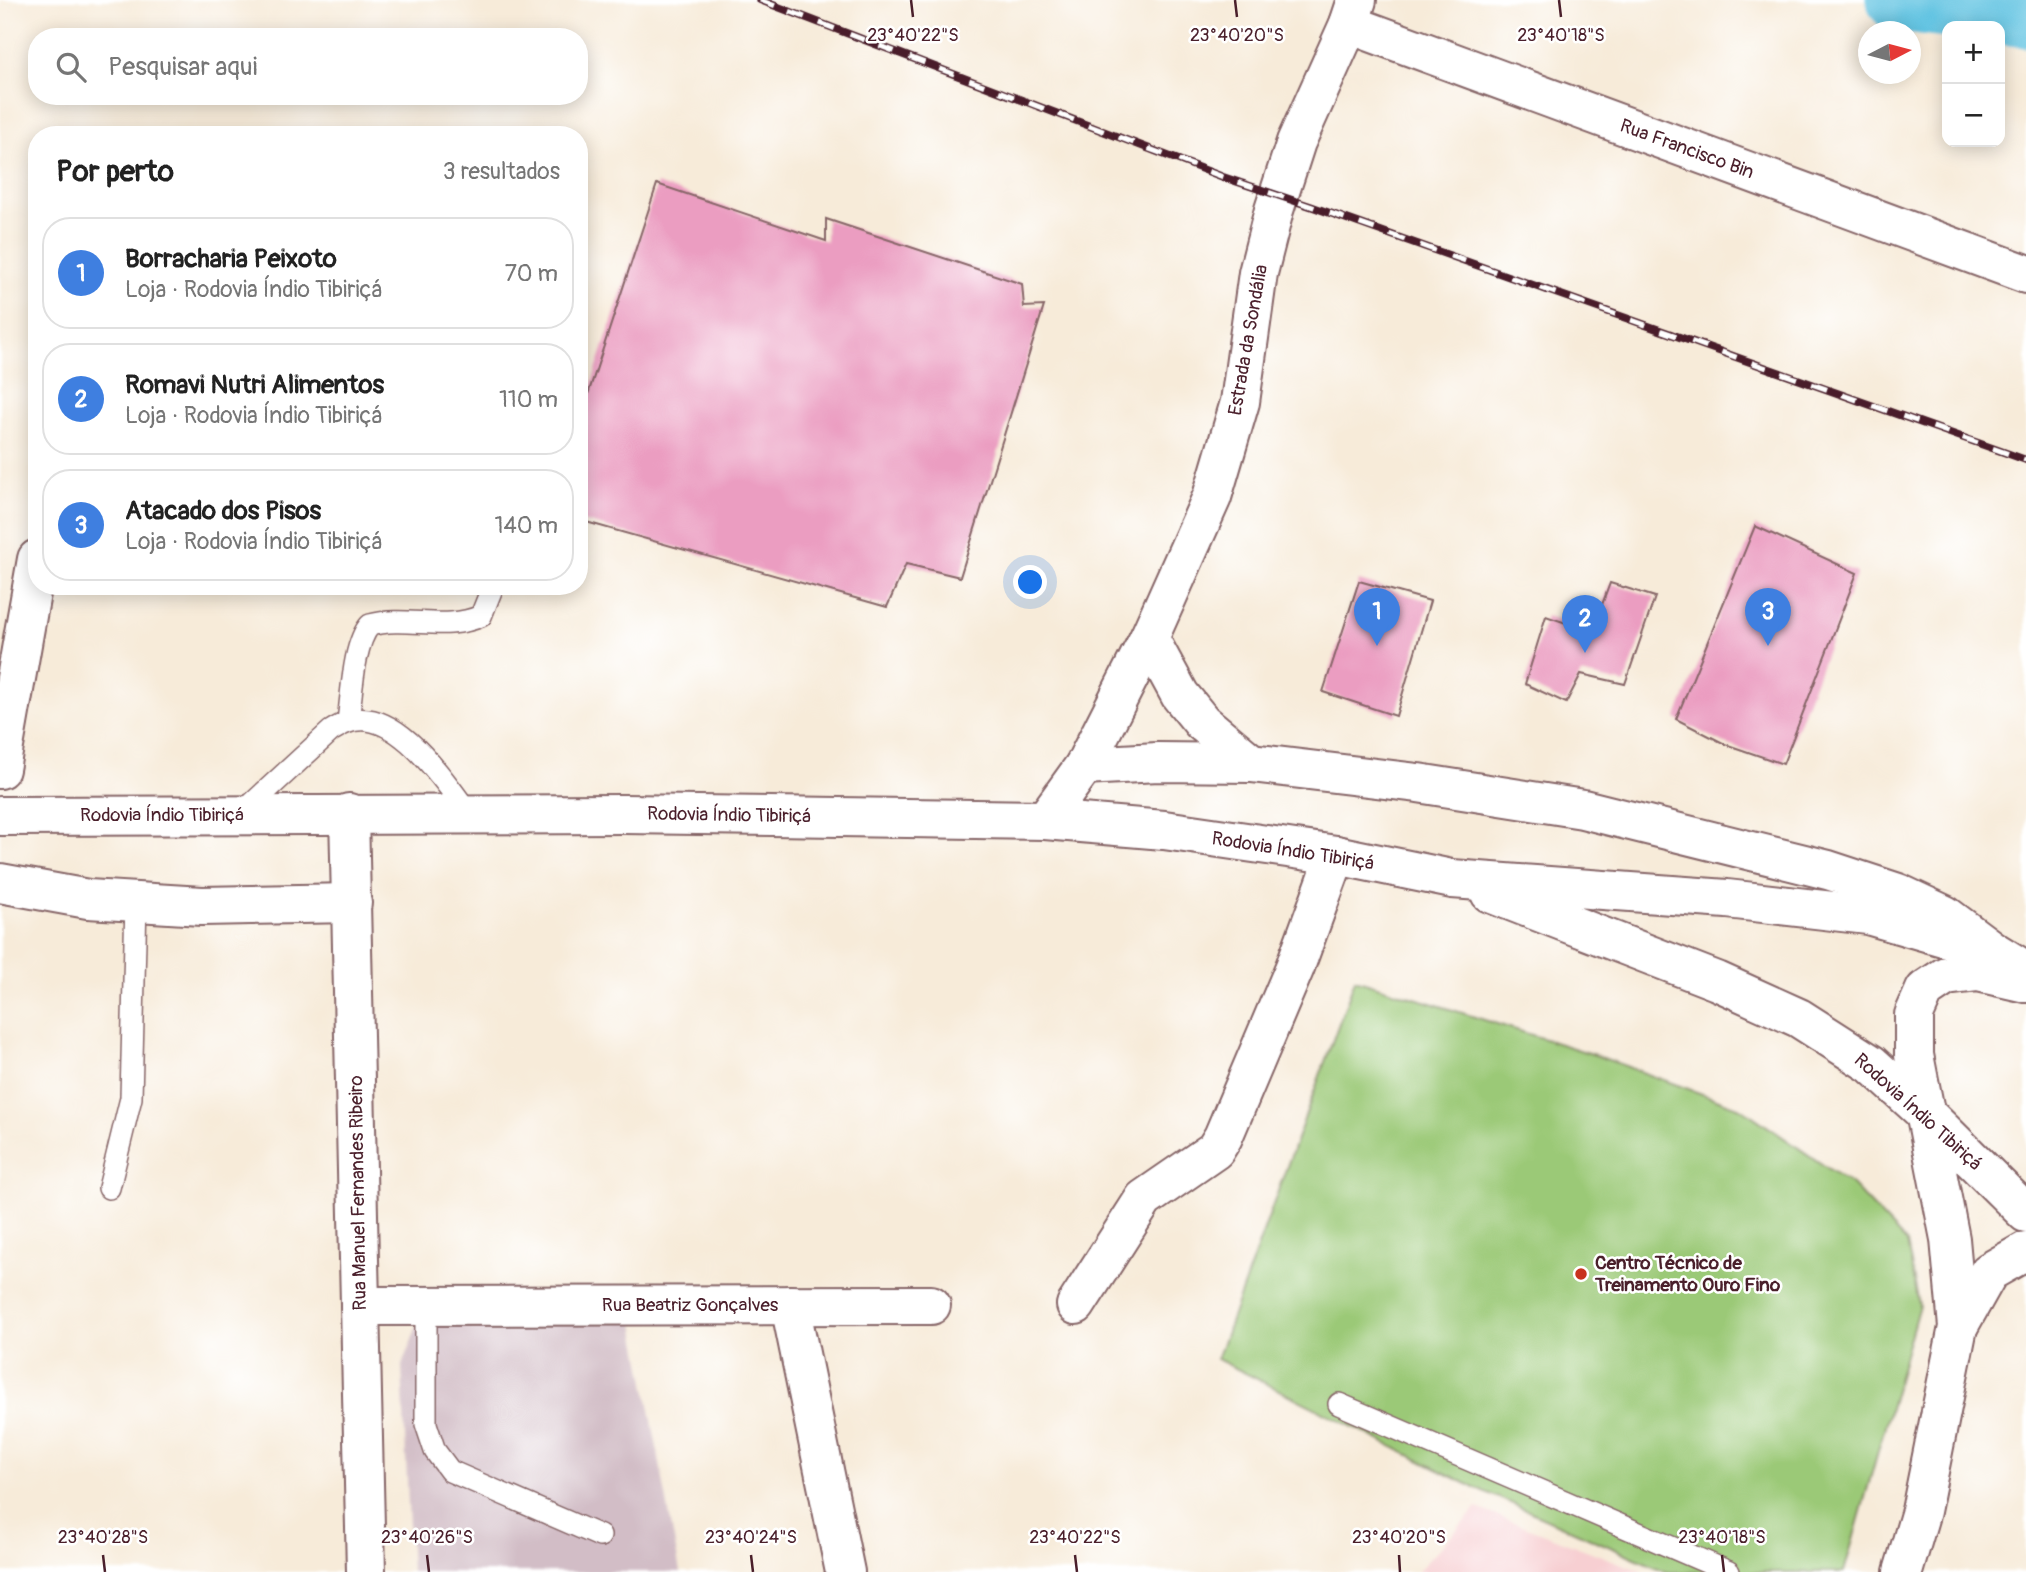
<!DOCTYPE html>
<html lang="pt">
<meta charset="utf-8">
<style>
body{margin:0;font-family:Pangolin,sans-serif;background:#f6f6f6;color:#222}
.controls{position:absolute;right:21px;top:21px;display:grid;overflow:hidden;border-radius:14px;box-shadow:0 4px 18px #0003}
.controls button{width:63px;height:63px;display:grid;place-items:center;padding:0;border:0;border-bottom:2px solid #e0e0e0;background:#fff;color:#222;font:35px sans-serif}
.compass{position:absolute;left:1858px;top:21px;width:63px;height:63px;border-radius:50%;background:#fff;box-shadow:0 4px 18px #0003;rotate:84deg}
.you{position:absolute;left:1031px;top:583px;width:24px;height:24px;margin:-18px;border:5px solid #fff;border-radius:50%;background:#1a73e8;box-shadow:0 0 0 10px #1a73e833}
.badge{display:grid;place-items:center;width:46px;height:46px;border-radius:50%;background:#111827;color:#fff;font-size:23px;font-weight:700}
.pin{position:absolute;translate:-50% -58px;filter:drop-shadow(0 2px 4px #0008)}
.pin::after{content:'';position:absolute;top:37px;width:24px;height:21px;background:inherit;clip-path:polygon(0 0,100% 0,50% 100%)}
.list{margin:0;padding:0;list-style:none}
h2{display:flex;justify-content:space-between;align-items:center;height:91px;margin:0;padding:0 28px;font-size:30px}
h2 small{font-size:23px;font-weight:400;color:#767676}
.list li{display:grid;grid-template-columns:46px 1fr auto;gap:21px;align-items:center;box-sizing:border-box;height:112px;margin:0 14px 14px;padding:0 14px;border:2px solid #e0e0e0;border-radius:28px}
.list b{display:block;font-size:26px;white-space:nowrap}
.list p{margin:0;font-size:23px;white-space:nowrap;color:#767676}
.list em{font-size:23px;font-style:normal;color:#767676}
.icon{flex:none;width:38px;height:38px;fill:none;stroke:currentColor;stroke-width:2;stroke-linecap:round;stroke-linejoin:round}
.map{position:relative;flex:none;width:2026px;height:1572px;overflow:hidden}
.search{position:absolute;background:#fff;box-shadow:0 4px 18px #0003;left:28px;top:28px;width:560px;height:77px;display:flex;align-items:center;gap:18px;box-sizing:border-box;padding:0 24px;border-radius:28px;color:#767676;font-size:26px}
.panel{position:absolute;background:#fff;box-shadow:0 4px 18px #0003;left:28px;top:126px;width:560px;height:469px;border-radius:28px}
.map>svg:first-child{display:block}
.built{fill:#f7cfd2}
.industrial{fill:#d2bdc6}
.green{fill:#9bc977;stroke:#727451;stroke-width:2}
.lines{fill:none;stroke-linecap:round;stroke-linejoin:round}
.river{stroke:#64c4e2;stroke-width:63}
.building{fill:#eb9dc1}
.lane-casing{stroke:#876668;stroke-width:24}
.street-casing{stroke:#876668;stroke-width:42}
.highway-casing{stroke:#876668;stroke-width:42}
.lane{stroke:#fff;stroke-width:21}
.street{stroke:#fff;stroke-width:38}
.highway{stroke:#fff;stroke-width:38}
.rail-casing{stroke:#4a1f2b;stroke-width:8}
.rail{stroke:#fff;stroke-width:5;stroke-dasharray:16;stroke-linecap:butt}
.ticks{fill:none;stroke:#4a1f2b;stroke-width:2.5}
.poi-dot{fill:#c8321e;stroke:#fff;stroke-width:2.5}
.labels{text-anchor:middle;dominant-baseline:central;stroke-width:5;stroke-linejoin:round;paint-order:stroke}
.street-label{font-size:19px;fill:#4a1f2b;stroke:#fff}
.poi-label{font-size:19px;font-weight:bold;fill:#4a1f2b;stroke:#fff;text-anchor:start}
.ticks-label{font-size:18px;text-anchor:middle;fill:#4a1f2b;stroke:#fff;stroke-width:5;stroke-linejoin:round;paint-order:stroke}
</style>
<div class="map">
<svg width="2026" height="1572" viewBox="0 0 2026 1572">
<rect width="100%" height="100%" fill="#fff"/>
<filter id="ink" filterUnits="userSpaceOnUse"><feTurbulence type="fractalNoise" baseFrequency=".0143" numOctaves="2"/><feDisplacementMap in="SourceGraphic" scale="14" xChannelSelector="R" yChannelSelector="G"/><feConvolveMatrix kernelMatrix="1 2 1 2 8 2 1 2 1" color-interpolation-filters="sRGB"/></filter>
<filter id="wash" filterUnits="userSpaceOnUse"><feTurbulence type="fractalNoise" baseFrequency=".00686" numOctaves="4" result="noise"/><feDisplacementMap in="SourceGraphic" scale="28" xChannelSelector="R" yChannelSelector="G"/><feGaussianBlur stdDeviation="1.57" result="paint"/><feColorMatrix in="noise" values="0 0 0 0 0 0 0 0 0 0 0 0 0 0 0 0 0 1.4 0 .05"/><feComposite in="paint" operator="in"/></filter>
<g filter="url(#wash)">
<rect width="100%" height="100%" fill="#f7ebd9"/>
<polygon class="built" points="1477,1508 1643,1572 1417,1572"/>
<polygon class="industrial" points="633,1318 680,1572 411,1572 402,1367 417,1326"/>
<polygon class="green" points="1355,979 1592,1054 1741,1108 1852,1185 1907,1243 1919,1305 1844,1572 1667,1572 1465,1483 1217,1359"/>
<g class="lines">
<polyline class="river" points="1898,0 2026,16"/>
</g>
<g id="blocks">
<g class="building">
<polygon points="657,184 826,241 826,219 1022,284 1024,307 1044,306 960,577 906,564 887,607 579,520 579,422"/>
<polygon points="1755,526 1857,573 1783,764 1725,744 1676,719"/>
<polygon points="1359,581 1430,601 1396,716 1323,692"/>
<polygon points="1610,583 1655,597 1625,684 1581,674 1566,703 1525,684 1546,616 1592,632"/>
</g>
</g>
</g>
<g filter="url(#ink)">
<use href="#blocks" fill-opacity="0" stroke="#876668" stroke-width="2"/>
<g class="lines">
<defs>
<g id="lane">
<path d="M348,721C352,695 353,644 370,625C407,615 445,632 481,616L493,586"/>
<path d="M241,814L331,731C336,728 341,725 346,723C394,702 446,784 470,815"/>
<polyline points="109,1188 131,1098 136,902"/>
<polyline points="426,1306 426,1424 435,1451 450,1471 600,1536"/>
<polyline points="1339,1404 1729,1572"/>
</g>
<g id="street">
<polyline points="1349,24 2026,274"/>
<polyline points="1149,638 1180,695 1202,722 1251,763"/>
<polyline points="1084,766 1158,762 1251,763 1418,783 1583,809 1828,870 1898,893 1945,915 1993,951"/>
<polyline points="0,769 37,559"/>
<polyline points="349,813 366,1572"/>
<polyline points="1045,820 1084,766 1149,638 1212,497 1240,402 1258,273 1274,210 1296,142 1349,24 1357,0"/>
<polyline points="0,883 88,899 202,906 352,903"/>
<polyline points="790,1305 845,1572"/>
<polyline points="1076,1305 1144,1199 1215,1150 1223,1137 1295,967 1336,855"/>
<polyline points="360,1306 931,1305"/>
<polyline points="1958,1327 1989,1272 2026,1251"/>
<polyline points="1903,1572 1921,1511 1958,1327 1950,1239 1914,1055 1914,1015 1925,990 1946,976 1978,972 2026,983"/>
</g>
<g id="highway">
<polyline points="0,816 624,814 1045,820 1164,830 1336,855 1452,879 1727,899 1868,915 1995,952 2026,971"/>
<polyline points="1490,893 1717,981 1799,1018 1871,1064 1924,1112 2026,1213"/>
</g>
</defs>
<use href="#lane" class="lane-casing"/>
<use href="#street" class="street-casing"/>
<use href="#highway" class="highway-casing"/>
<use href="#lane" class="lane"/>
<use href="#street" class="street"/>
<use href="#highway" class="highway"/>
<defs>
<polyline id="rail" points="760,0 1223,177 1313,207 2026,460"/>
</defs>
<use href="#rail" class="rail-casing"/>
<use href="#rail" class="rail"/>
</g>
</g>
<path class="ticks" d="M911,0L913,17M1235,0L1237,17M1559,0L1561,17M103,1555L105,1572M427,1555L429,1572M751,1555L753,1572M1075,1555L1077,1572M1399,1555L1400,1572M1722,1555L1724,1572"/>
<circle class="poi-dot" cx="1581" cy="1274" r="7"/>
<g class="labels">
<g class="street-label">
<text transform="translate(1687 149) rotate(20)">Rua Francisco Bin</text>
<text transform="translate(1248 340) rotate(-80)">Estrada da Sondália</text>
<text x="162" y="815">Rodovia Índio Tibiriçá</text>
<text transform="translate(729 815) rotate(1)">Rodovia Índio Tibiriçá</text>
<text transform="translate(1293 851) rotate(9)">Rodovia Índio Tibiriçá</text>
<text transform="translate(1918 1112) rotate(42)">Rodovia Índio Tibiriçá</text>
<text transform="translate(358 1193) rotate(-91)">Rua Manuel Fernandes Ribeiro</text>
<text x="690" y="1305">Rua Beatriz Gonçalves</text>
</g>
<g class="poi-label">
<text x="1595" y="1263">Centro Técnico de<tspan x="1595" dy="22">Treinamento Ouro Fino</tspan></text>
</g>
</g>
<g class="ticks-label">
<text x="913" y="41">23°40'22"S</text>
<text x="1237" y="41">23°40'20"S</text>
<text x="1561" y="41">23°40'18"S</text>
<text x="103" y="1543">23°40'28"S</text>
<text x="427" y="1543">23°40'26"S</text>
<text x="751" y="1543">23°40'24"S</text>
<text x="1075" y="1543">23°40'22"S</text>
<text x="1399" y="1543">23°40'20"S</text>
<text x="1722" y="1543">23°40'18"S</text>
</g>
</svg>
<div class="controls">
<button>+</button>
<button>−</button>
</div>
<svg class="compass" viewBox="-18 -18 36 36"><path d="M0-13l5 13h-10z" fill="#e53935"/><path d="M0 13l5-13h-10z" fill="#767676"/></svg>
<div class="you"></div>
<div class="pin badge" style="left:1377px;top:646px;background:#3f7fe0">1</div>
<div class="pin badge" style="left:1585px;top:653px;background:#3f7fe0">2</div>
<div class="pin badge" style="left:1768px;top:646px;background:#3f7fe0">3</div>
<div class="search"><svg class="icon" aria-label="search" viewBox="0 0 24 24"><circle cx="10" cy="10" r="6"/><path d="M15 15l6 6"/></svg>Pesquisar aqui</div>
<section class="panel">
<h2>Por perto<small>3 resultados</small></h2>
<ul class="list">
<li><span class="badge" style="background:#3f7fe0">1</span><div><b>Borracharia Peixoto</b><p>Loja · Rodovia Índio Tibiriçá</p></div><em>70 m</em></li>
<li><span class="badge" style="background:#3f7fe0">2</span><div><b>Romavi Nutri Alimentos</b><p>Loja · Rodovia Índio Tibiriçá</p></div><em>110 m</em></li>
<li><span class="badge" style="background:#3f7fe0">3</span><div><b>Atacado dos Pisos</b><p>Loja · Rodovia Índio Tibiriçá</p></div><em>140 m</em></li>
</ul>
</section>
</div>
